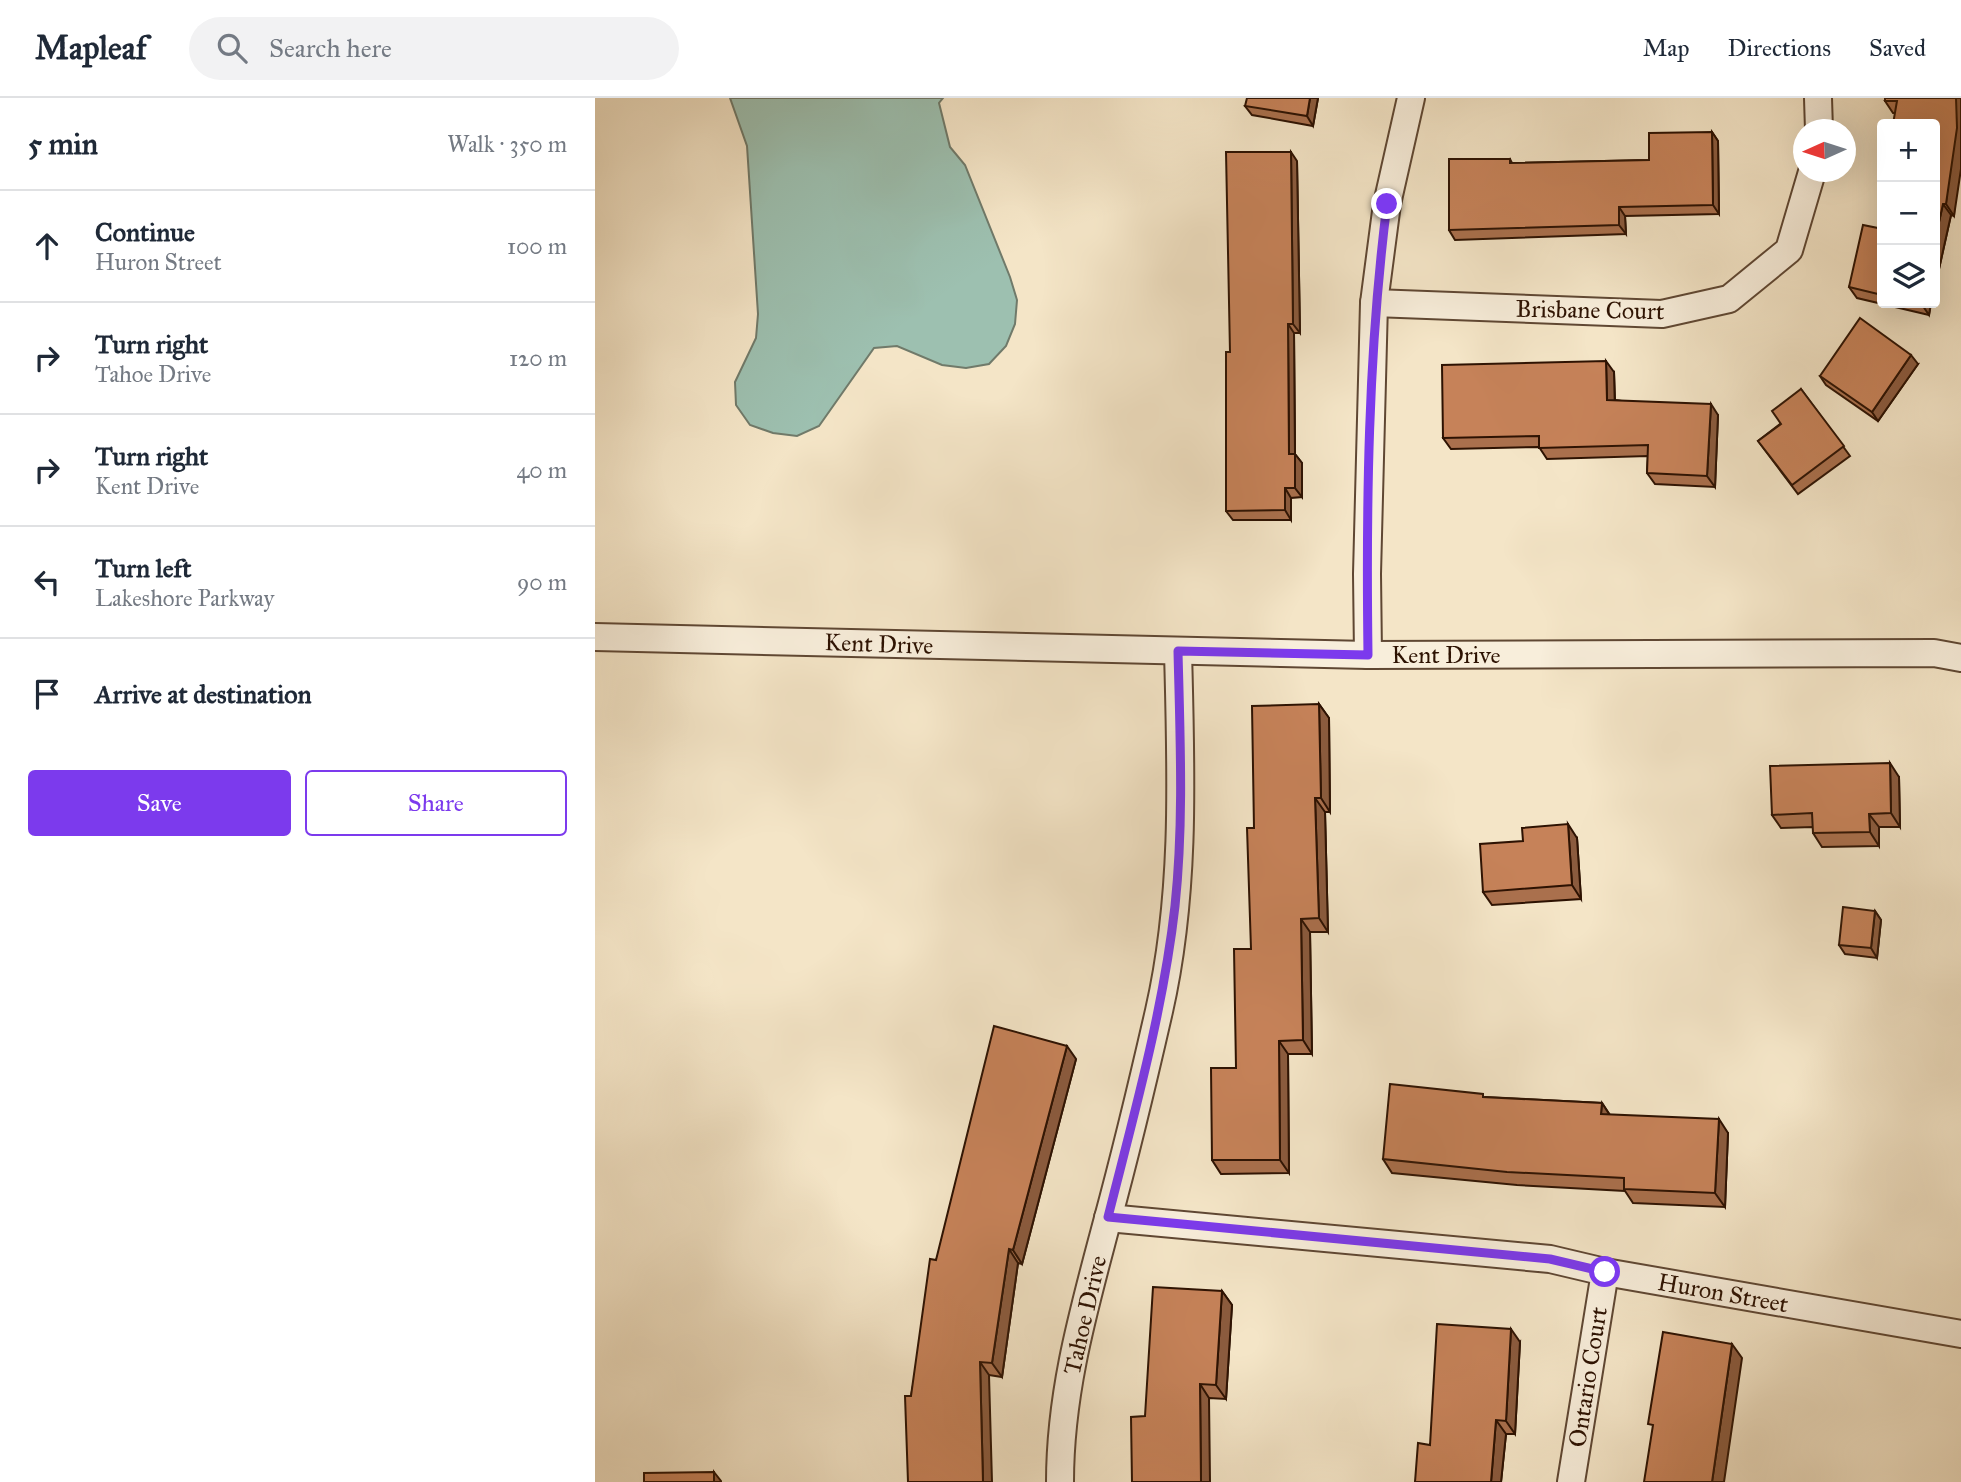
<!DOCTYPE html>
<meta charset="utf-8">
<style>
body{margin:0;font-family:"IM FELL Great Primer",serif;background:#f2f2f3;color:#1f2937}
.controls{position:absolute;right:21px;top:21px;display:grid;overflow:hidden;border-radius:7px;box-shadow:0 7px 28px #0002}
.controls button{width:63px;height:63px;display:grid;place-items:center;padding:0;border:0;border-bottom:2px solid #e0e1e3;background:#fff;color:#1f2937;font:35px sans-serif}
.compass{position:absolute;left:1198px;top:21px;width:63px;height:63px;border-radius:50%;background:#fff;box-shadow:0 7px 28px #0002;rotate:267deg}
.stop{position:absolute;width:21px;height:21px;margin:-16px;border:5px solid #7c3aed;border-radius:50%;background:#fff}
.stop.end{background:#7c3aed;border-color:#fff;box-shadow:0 2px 7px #0008}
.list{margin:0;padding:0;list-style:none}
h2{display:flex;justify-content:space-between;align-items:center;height:91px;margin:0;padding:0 28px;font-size:30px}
h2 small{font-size:23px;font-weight:400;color:#747a83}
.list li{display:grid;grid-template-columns:46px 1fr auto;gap:21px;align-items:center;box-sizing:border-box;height:112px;padding:0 28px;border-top:2px solid #e0e1e3}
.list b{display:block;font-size:26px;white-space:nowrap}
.list p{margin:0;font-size:23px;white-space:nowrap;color:#747a83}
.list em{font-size:23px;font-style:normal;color:#747a83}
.actions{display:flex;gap:14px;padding:21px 28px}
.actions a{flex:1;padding:16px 0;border:2px solid #7c3aed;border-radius:7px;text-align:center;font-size:24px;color:#7c3aed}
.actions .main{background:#7c3aed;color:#fff}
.icon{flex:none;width:38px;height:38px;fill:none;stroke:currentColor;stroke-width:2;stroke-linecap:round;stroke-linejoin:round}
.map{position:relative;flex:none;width:1366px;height:1384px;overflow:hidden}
header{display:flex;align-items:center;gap:42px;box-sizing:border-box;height:98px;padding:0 35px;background:#fff;border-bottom:2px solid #e0e1e3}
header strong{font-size:33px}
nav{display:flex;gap:38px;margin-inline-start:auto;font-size:24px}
.search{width:490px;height:63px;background:#f2f2f3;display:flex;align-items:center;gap:18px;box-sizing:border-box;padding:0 24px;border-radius:38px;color:#747a83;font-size:26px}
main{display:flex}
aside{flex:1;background:#fff}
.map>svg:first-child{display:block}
.water{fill:#9dc0b0;stroke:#707a6a;stroke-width:2}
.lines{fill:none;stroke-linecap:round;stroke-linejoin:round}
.street-casing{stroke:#5f4733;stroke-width:30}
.street{stroke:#f8eedb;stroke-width:26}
.wall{fill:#aa704d;stroke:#2d1202;stroke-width:2}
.shaded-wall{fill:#8b5b3e;stroke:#2d1202;stroke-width:2}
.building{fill:#c68259;stroke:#2d1202;stroke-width:2}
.route{stroke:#7c3aed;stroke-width:9}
.labels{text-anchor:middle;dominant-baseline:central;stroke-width:5;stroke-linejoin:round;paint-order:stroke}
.street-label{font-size:24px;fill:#2d1202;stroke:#f8eedb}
</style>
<header>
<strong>Mapleaf</strong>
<div class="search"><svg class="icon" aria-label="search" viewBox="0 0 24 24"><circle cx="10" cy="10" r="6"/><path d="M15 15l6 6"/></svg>Search here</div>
<nav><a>Map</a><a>Directions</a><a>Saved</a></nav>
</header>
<main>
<aside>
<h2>5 min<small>Walk · 350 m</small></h2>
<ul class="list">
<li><svg class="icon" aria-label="ahead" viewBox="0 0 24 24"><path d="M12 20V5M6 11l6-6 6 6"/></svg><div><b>Continue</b><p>Huron Street</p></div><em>100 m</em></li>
<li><svg class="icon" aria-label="right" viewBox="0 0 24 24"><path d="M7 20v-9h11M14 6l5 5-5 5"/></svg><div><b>Turn right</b><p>Tahoe Drive</p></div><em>120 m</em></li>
<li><svg class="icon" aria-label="right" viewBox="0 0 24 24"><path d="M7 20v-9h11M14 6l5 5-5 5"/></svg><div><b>Turn right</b><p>Kent Drive</p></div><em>40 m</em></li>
<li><svg class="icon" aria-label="left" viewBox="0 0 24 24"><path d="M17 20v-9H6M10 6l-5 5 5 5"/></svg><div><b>Turn left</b><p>Lakeshore Parkway</p></div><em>90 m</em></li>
<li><svg class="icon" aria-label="arrive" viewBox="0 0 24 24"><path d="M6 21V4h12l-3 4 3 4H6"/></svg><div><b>Arrive at destination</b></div></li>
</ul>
<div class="actions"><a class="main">Save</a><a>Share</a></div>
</aside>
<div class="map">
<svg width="1366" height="1384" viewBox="0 0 1366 1384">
<rect width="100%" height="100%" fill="#f4e5c7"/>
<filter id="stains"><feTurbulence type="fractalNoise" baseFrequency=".00286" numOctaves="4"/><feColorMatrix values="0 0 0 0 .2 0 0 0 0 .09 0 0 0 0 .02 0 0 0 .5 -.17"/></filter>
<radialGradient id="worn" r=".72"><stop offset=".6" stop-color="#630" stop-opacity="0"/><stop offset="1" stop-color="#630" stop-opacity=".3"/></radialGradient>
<polygon class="water" points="135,0 348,0 344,5 355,49 370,67 415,179 422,202 420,226 411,248 394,266 371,270 347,267 302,248 279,250 224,328 202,338 178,335 155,327 141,307 140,284 161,240 163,216 152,48"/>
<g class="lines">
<defs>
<g id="street">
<polyline points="1223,0 1224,32"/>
<polyline points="779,205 1067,216 1134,201 1194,152 1217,74"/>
<polyline points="0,539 773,557 1339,555 1366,560"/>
<polyline points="773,557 772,476 779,205 792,106 816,0"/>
<polyline points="513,1120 955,1161 1010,1174 1366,1236"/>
<path d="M465,1384C465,1293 489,1211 512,1124C531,1054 548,983 564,913C591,795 586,672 583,553"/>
<polyline points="976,1384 1010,1174"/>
</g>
</defs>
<use href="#street" class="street-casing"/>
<use href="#street" class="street"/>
</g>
<g class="wall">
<polygon points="723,0 718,28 657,17 650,8"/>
<polygon points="1366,0 1359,118 1356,117 1340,189 1300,15 1298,15 1290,3"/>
<polygon points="1117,34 1123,43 1124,116 1030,118 1031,136 860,142 854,132 915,61 917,65 1054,62"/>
<polygon points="702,63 705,235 699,235 700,356 707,365 707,399 696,400 696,422 638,422 631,413 635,254"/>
<polygon points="1287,99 1287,205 1336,205 1334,217 1262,200 1254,189 1283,130"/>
<polygon points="1323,266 1283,323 1231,287 1225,278"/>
<polygon points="1019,274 1020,302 1123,317 1120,389 1060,386 1052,375 1053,358 952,361 944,349 856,351 848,340"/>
<polygon points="1206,291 1255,358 1203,396 1163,343 1185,326"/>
<polygon points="724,606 734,620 735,714 730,714 733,834 715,834 717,956 693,956 694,1075 626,1076 617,1062 641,970 656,851 659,730"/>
<polygon points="1304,679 1305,729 1284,729 1284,748 1227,749 1218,735 1218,729 1186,730 1177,717"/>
<polygon points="982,740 986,801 897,807 888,794"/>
<polygon points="1280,813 1286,822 1282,860 1250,856 1244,847"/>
<polygon points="481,961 427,1166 423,1165 407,1279 394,1277 316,1298 341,1162"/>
<polygon points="890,999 1007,1005 1015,1017 1133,1035 1130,1109 1038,1105 1030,1093 922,1087 797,1075 788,1061"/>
<polygon points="627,1193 637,1207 631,1301 614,1300 550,1318"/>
<polygon points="925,1244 920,1336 911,1336 906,1384 820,1384 835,1347"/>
</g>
<g class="shaded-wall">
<polygon points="715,0 723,0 718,28 712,18"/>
<polygon points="1361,0 1366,0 1366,71 1359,118 1351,106"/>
<polygon points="1117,34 1123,43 1124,116 1118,107"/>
<polygon points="696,54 702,63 705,235 698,226"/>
<polygon points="1348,106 1356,117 1340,189 1340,142"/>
<polygon points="1024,109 1030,118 1031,136 1024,127"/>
<polygon points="1326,205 1336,205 1334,217"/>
<polygon points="693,226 699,235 700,356 707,365 707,399 700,390 694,356"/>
<polygon points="1316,257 1323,266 1283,323 1277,314"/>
<polygon points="1011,263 1019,274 1020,313 1012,302"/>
<polygon points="1116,306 1123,317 1120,389 1112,378"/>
<polygon points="690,390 696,400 696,422 690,412"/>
<polygon points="724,606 734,620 735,714 726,700"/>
<polygon points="1295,665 1304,679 1305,729 1296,715"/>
<polygon points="720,700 730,714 733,834 724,820"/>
<polygon points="1274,716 1284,729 1284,748 1275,734"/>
<polygon points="973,726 982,740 986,801 977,787"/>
<polygon points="1280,813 1286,822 1282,860 1276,850"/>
<polygon points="706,821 715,834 717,956 708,942"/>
<polygon points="684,943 693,956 694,1075 685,1062"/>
<polygon points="472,948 481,961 427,1166 418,1152"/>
<polygon points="1007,1005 1016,1019 1006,1016"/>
<polygon points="1124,1021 1133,1035 1130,1109 1120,1095"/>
<polygon points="414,1151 423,1165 407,1279 397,1265"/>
<polygon points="627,1193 637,1207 631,1301 621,1287"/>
<polygon points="916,1231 925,1244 920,1336 911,1323"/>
<polygon points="1137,1246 1147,1260 1129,1384 1117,1384"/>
<polygon points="385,1264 394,1277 397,1384 388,1384"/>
<polygon points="605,1286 614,1300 615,1384 606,1384"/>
<polygon points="901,1322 911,1336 906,1384 896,1384"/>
<polygon points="119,1374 126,1383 126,1384 119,1384"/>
</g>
<g class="building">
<polygon points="652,0 715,0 712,18 650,8"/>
<polygon points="1290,0 1361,0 1362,30 1351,106 1348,106 1340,142 1340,26 1298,26 1302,3 1290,3"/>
<polygon points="1117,34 1118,107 1024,109 1024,127 854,132 854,61 915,61 915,65 1054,62 1054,35"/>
<polygon points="631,54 696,54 698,226 693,226 694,356 700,356 700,390 690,390 690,412 631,413 631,254 635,254"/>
<polygon points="1287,99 1287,197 1254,189 1268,127 1283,130"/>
<polygon points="1265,220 1316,257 1277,314 1225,278"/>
<polygon points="1011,263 1012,302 1116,306 1112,378 1052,375 1053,347 944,350 944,338 848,340 847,267"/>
<polygon points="1206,291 1249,348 1197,387 1163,343 1186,326 1177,313"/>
<polygon points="724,606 726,700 720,700 724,820 706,821 708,942 684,943 685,1062 617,1062 616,970 641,970 639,851 656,851 652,730 659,730 657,608"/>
<polygon points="1295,665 1296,715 1274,716 1275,734 1218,735 1217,715 1177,717 1175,668"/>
<polygon points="973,726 977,787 888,794 885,746 928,743 927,730"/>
<polygon points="1248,809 1280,813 1276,850 1244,847"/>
<polygon points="399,928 472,948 418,1152 414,1151 397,1265 385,1264 388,1384 313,1384 310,1298 316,1298 335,1161 341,1162"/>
<polygon points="795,986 888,996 888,999 1007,1005 1006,1016 1124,1021 1120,1095 1029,1091 1029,1080 912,1074 788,1061"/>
<polygon points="558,1189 627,1193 621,1287 605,1286 606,1384 537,1384 536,1319 550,1318"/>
<polygon points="842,1226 916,1231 911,1323 901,1322 896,1384 820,1384 823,1345 835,1347"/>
<polygon points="1068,1234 1137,1246 1117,1384 1049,1384 1058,1327 1053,1326"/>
<polygon points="119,1374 119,1384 49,1384 49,1375"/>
</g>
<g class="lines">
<path class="route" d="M792,106C773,255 771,407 773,557L583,553C585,638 589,723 580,808C568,914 539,1016 513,1119L955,1161L1010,1174"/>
</g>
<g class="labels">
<g class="street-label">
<text transform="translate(995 212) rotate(1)">Brisbane Court</text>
<text transform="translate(284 546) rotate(2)">Kent Drive</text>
<text x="851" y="557">Kent Drive</text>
<text transform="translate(1128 1195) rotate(10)">Huron Street</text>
<text transform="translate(490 1217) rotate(-77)">Tahoe Drive</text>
<text transform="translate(993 1279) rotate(-81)">Ontario Court</text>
</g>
</g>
<rect width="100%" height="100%" filter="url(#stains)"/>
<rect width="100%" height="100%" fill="url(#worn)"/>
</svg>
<div class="controls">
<button>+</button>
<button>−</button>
<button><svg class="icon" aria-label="layers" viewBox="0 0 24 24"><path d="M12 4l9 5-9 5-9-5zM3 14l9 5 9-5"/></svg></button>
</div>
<svg class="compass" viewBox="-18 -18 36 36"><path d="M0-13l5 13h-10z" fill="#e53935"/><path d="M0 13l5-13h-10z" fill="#747a83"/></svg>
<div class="stop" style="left:1010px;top:1174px"></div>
<div class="stop end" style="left:792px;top:106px"></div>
</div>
</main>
